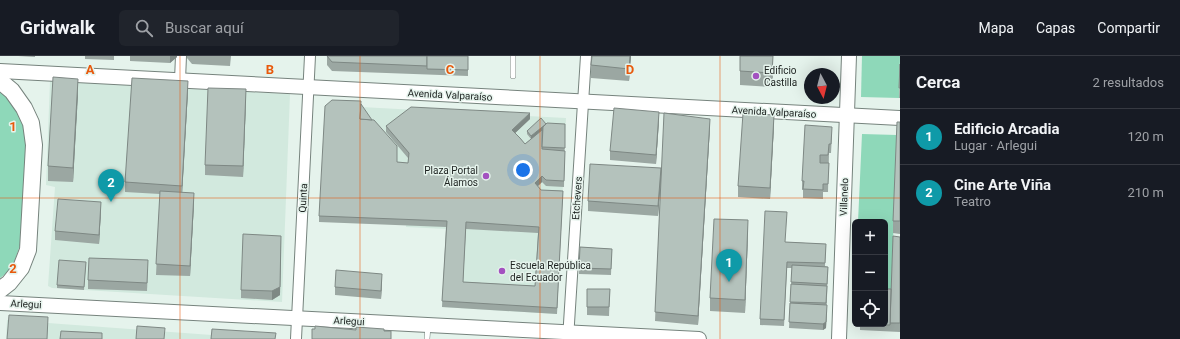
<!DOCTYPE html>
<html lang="es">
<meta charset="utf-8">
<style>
body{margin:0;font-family:Roboto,sans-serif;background:#20242c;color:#f1f3f6}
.controls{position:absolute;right:12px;bottom:12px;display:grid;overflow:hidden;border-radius:6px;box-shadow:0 4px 16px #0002}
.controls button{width:36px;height:36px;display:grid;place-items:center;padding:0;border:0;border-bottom:1px solid #363941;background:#171b24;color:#f1f3f6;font:20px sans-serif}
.compass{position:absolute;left:804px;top:12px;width:36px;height:36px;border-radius:50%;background:#171b24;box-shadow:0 4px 16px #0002;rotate:173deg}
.you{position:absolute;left:523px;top:114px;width:14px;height:14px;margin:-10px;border:3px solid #fff;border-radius:50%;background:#1a73e8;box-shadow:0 0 0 6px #1a73e833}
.badge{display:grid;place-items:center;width:26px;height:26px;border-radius:50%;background:#0b8043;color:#fff;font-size:13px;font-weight:700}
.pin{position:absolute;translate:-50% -33px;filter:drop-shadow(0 1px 2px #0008)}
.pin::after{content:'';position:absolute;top:21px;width:14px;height:12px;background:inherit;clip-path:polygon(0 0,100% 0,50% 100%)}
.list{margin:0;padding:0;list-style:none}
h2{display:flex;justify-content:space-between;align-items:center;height:52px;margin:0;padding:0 16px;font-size:17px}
h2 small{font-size:13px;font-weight:400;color:#9ea1a6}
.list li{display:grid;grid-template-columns:26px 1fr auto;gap:12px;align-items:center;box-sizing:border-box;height:56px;padding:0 16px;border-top:1px solid #363941}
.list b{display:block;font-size:15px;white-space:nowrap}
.list p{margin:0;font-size:13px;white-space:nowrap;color:#9ea1a6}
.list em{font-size:13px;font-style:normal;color:#9ea1a6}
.icon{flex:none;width:22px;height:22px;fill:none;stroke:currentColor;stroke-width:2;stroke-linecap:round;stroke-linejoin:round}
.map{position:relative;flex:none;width:900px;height:283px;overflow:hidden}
header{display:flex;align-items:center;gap:24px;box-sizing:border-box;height:56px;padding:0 20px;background:#171b24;border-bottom:1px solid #363941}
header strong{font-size:19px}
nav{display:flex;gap:22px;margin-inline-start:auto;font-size:14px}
.search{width:280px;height:36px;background:#20242c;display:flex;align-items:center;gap:10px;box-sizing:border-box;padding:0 14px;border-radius:6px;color:#9ea1a6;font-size:15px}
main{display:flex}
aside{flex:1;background:#171b24}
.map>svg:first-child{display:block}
.built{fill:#d2e9de}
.green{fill:#8ed8b9}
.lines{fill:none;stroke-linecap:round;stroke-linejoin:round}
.lane-casing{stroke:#76837d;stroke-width:6}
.street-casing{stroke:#76837d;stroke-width:12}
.secondary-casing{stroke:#76837d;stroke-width:16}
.primary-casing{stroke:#76837d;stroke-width:18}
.lane{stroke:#fff;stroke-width:5}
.street{stroke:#fff;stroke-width:10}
.secondary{stroke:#fff;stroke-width:14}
.primary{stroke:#fff;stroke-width:16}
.wall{fill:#9ba7a2;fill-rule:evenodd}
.shaded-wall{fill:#7e8884}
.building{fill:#b4c2bc;stroke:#7e8884;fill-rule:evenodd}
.grid{fill:none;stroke:#e8590c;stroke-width:1;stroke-opacity:0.55}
.poi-dot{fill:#a351c0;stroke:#e5f3ec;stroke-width:1.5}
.labels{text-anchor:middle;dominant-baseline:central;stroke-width:3;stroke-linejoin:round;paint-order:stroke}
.poi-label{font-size:10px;fill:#1d2220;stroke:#e5f3ec;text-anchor:start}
.street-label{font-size:10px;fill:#1d2220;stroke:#e5f3ec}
.grid-label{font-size:13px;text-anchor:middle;font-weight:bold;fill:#e8590c;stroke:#e5f3ec;stroke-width:3;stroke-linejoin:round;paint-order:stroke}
</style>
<header>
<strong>Gridwalk</strong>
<div class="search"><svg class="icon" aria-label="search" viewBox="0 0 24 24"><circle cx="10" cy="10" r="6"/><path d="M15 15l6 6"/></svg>Buscar aquí</div>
<nav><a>Mapa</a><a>Capas</a><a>Compartir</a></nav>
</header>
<main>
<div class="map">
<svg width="900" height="283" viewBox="0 0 900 283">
<rect width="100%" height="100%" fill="#e5f3ec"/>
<g class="built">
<polygon points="50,25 290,38 282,246 52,232 48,230 55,131 46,129"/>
<polygon points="361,51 566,62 557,258 442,251 447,173 406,171 408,113 397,112"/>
<polygon points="7,264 267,283 6,283"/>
</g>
<g class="green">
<polygon points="862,0 900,0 899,42 861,41"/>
<polygon points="0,36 8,42 16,54 23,69 28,90 22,183 12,213 0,222"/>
<polygon points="862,78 897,79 891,239 885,239 885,166 858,166"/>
</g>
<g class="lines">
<defs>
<g id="lane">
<polyline points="513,20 513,0"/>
<polyline points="427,283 428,270"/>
</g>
<g id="street">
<polyline points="180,24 181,0"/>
<polyline points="296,283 310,0"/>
<polyline points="568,283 586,0"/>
</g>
<g id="secondary">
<polyline points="0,15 900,62"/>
<polyline points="0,247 699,283"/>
<polyline points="839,283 849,0"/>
</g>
<polyline id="primary" points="0,25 12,35 24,52 31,67 34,89 28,194 21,212 9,227 0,234"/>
</defs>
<use href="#lane" class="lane-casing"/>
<use href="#street" class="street-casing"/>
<use href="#secondary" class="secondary-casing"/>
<use href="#primary" class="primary-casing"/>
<use href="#lane" class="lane"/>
<use href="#street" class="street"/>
<use href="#secondary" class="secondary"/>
<use href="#primary" class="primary"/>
</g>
<g class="wall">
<polygon points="18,0 35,0 35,1"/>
<polygon points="85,0 114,0 114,4 85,3"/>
<polygon points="130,0 177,0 177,1 170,7 130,5"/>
<polygon points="187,0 231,0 230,10 192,8 187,2"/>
<polygon points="327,0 468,0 468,20 332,15 327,9"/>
<polygon points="631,0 629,25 591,22 591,9"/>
<polygon points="900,8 900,42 899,42"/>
<polygon points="773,10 772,31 740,29 740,15"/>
<polygon points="188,35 182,136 194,147 190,220 156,219 160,138 125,136 125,126"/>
<polygon points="78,37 73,126 48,125 48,110"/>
<polygon points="246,44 243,121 205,119 205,109"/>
<path d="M530,63L515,77L525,88L531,83L527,78V75L546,68H565L564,131L546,130L542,126L538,130L541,134L563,135L557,258L442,251L446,171L319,166V160L397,106L408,107V102L386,76V70ZM466,173L538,177L535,230L463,226Z"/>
<polygon points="659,64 656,108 610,104 610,95"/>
<polygon points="900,66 900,178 893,177 893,165"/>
<polygon points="774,69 770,143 738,141 738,130"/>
<polygon points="710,71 698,269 655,265 661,124 658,160 588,155 588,145 661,112"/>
<polygon points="832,79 831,97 829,97 828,136 823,136 823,143 803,142 803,134 802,134 802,125"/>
<polygon points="101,155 99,188 55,184 55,175"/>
<polygon points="748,177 745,257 710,255 710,242"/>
<polygon points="900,181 900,276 860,274 860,268 891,233"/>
<polygon points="786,186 826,188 825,210 828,211 826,272 823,274 789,272 792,212 787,212 784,270 760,269 760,263"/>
<polygon points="281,189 280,239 272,244 241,242 241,234"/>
<polygon points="580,191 612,193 611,219 579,218"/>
<polygon points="86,206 84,234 57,232 57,229"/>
<polygon points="148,213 147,235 88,233 88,224"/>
<polygon points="382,227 381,243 335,239 335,231"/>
<polygon points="587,233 610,233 609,260 587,259"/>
</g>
<g class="shaded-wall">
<polygon points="170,0 177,0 177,1 170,7"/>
<polygon points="630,0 631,0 629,25 629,13"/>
<polygon points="773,0 773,10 772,31 772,17"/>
<polygon points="78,23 78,37 73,126 73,112"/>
<polygon points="188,25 188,35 182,140 182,130"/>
<polygon points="246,33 246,44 243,121 243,110"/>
<polygon points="659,56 659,64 656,108 656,99"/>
<polygon points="530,57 530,63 512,80 512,74"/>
<polygon points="774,59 774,69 770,143 770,132"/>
<polygon points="710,63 710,71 698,269 698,260"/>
<polygon points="546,68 542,91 531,84 531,80"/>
<polygon points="661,112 661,123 658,160 658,150"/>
<polygon points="542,120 542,126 535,133 535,127"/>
<polygon points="194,137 194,147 190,220 190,210"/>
<polygon points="101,146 101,155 99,188 99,179"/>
<polygon points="748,164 748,177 745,257 745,244"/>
<polygon points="281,180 280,239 272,244 272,235"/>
<polygon points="382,218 382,227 381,243 381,235"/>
<polygon points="827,255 826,272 823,274 823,268"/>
</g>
<g class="building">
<polygon points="327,0 427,0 427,10 332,6"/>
<polygon points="427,0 468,0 468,14 427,13"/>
<polygon points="592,0 630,0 629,13 591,9"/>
<polygon points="740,0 773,0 772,17 740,15"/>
<polygon points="900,8 900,32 899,32"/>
<polygon points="53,21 78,23 73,112 48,110"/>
<polygon points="132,22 188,25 182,130 125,126"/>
<polygon points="208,32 246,33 243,110 205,109"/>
<path d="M332,44L361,45L360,63L374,64L397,90V106L408,107L409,97L386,70L411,51L530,57L512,74L520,82L525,88L542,74V93L565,95L564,125L546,124L542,120L535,127L541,134L563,135L557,252L442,245L447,165L319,160L325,50ZM466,166L539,171L535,230L463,226Z"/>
<polygon points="361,48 372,64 360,63"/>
<polygon points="614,52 659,56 656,99 610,95"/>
<polygon points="664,57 710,63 698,260 655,256"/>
<polygon points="743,57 774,59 770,132 738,130"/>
<polygon points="541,62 546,68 531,80 527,75"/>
<polygon points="897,66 900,66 900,165 893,165"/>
<polygon points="547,67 565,68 565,92 542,91 543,71"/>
<polygon points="805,69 832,71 831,88 829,88 828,99 820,99 820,107 829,107 828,128 823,128 823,134 803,133 804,125 802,125"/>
<polygon points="590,108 661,112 658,150 588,145"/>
<polygon points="160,135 194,137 190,210 156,208"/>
<polygon points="58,143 101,146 99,179 55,175"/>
<polygon points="765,155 787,156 785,186 826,188 825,207 787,206 784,264 760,263"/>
<polygon points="714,163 748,164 745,244 710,242"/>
<polygon points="243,178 281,180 280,231 272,235 241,234"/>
<polygon points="893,180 900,181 900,267 890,267"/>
<polygon points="580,191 612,193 611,213 579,212"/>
<polygon points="89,202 148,204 147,227 88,224"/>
<polygon points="59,204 86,206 84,231 57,229"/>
<polygon points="792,209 828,211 827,228 791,226"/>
<polygon points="336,214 382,218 381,235 335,231"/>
<polygon points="791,228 827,230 826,247 790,246"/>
<polygon points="587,233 610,233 609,251 587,251"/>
<polygon points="885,233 891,233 890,269 862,268 885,268"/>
<polygon points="790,247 827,249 826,266 823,268 789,266"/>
<polygon points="9,259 48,261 47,283 7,283"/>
<polygon points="137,270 165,272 164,283 136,283"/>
<polygon points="315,270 356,274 356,271 384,273 384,275 391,275 391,283 312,283 312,273 315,273"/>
<polygon points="212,273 276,277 275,283 211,283"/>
<polygon points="61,275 102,277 102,283 60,283"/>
</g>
<path class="grid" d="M180,0V283M360,0V283M540,0V283M720,0V283M0,142H900"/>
<g class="poi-dot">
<circle cx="756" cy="20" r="4"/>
<circle cx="486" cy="120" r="4"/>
<circle cx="502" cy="215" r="4"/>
</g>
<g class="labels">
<g class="poi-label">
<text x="764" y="14">Edificio<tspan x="764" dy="12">Castilla</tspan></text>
<text x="478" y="114" text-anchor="end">Plaza Portal<tspan x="478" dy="12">Álamos</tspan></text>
<text x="510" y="209">Escuela República<tspan x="510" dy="12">del Ecuador</tspan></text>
</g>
<g class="street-label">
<text transform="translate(450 39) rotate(3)">Avenida Valparaíso</text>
<text transform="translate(774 56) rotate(3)">Avenida Valparaíso</text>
<text transform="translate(844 141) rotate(-88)">Villanelo</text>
<text transform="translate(303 142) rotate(-87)">Quinta</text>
<text transform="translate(577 142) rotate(-86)">Etchevers</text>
<text transform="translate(26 248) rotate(3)">Arlegui</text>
<text transform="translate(349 265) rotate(3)">Arlegui</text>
</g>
</g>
<g class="grid-label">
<text x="90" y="18">A</text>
<text x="270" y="18">B</text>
<text x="450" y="18">C</text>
<text x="630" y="18">D</text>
<text x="13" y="75">1</text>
<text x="13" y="217">2</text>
</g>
</svg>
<div class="controls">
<button>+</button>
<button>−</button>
<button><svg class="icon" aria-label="locate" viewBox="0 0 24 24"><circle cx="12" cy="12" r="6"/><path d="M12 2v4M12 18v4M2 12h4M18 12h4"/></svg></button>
</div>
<svg class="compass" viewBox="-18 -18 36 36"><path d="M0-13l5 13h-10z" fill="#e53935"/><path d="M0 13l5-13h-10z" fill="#9ea1a6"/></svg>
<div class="you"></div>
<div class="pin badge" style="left:729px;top:226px;background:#0f9aa8">1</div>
<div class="pin badge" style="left:111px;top:146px;background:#0f9aa8">2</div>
</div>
<aside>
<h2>Cerca<small>2 resultados</small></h2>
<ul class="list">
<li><span class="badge" style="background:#0f9aa8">1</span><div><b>Edificio Arcadia</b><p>Lugar · Arlegui</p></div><em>120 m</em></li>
<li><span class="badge" style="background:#0f9aa8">2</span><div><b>Cine Arte Viña</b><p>Teatro</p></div><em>210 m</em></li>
</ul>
</aside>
</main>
